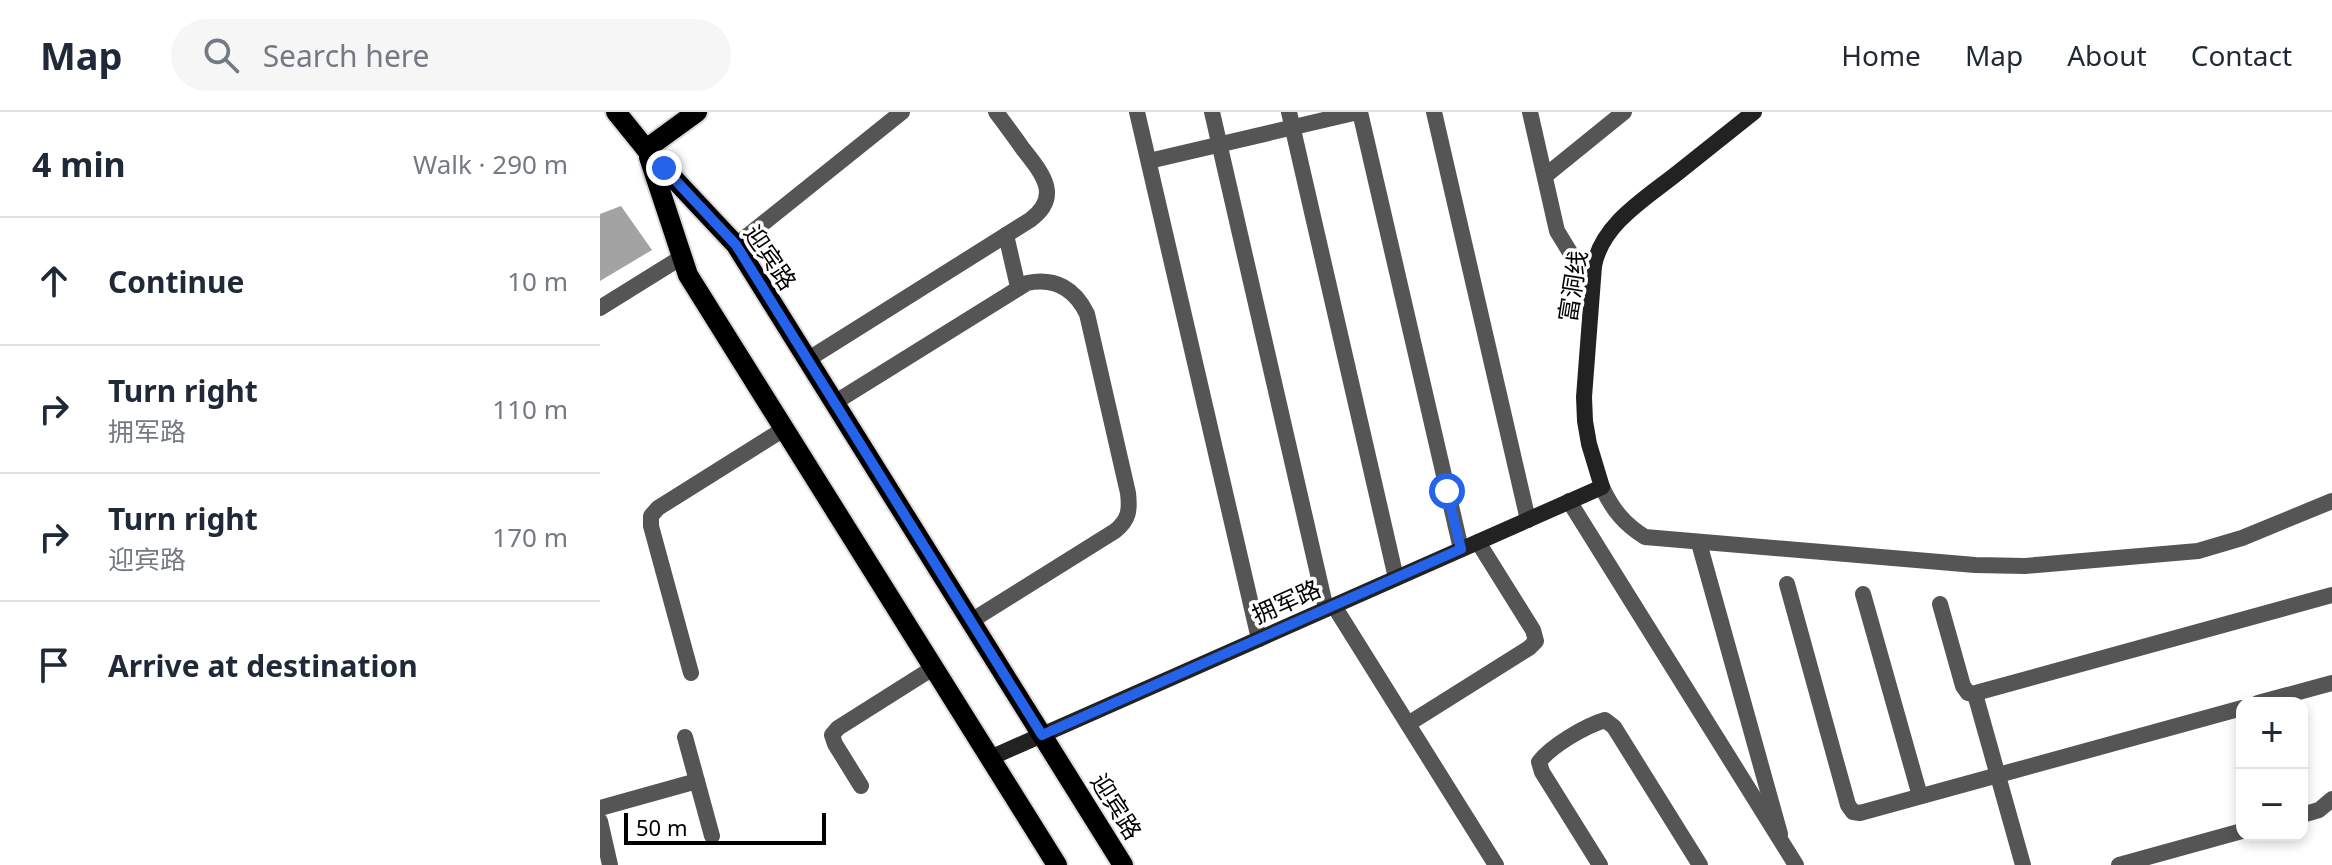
<!DOCTYPE html>
<meta charset="utf-8">
<style>
body{margin:0;font-family:"Noto Sans","Noto Sans SC",sans-serif;background:#f6f6f7;color:#1f2937}
.controls{position:absolute;right:24px;bottom:24px;display:grid;overflow:hidden;border-radius:16px;box-shadow:0 4px 12px #0003}
.controls button{width:72px;height:72px;display:grid;place-items:center;padding:0;border:0;border-bottom:2px solid #e0e1e3;background:#fff;color:#1f2937;font:40px sans-serif}
.scale{position:absolute;left:24px;bottom:20px;width:202px;box-sizing:border-box;padding-left:8px;border:4px solid #000;border-top:0;font-size:22px;line-height:28px;white-space:nowrap;color:#000;-webkit-text-stroke:6px #fff;paint-order:stroke}
.stop{position:absolute;width:24px;height:24px;margin:-18px;border:6px solid #2563eb;border-radius:50%;background:#fff}
.stop.end{background:#2563eb;border-color:#fff;box-shadow:0 2px 8px #0008}
.list{margin:0;padding:0;list-style:none}
h2{display:flex;justify-content:space-between;align-items:center;height:104px;margin:0;padding:0 32px;font-size:34px}
h2 small{font-size:26px;font-weight:400;color:#747a83}
.list li{display:grid;grid-template-columns:52px 1fr auto;gap:24px;align-items:center;box-sizing:border-box;height:128px;padding:0 32px;border-top:2px solid #e0e1e3}
.list b{display:block;font-size:30px;white-space:nowrap}
.list p{margin:0;font-size:26px;white-space:nowrap;color:#747a83}
.list em{font-size:26px;font-style:normal;color:#747a83}
.icon{flex:none;width:44px;height:44px;fill:none;stroke:currentColor;stroke-width:2;stroke-linecap:round;stroke-linejoin:round}
.map{position:relative;flex:none;width:1732px;height:753px;overflow:hidden}
header{display:flex;align-items:center;gap:48px;box-sizing:border-box;height:112px;padding:0 40px;background:#fff;border-bottom:2px solid #e0e1e3}
header strong{font-size:38px}
nav{display:flex;gap:44px;margin-inline-start:auto;font-size:28px}
.search{width:560px;height:72px;background:#f6f6f7;display:flex;align-items:center;gap:20px;box-sizing:border-box;padding:0 28px;border-radius:44px;color:#747a83;font-size:30px}
main{display:flex}
aside{flex:1;background:#fff}
.map>svg:first-child{display:block}
.water{fill:#a3a3a3}
.lines{fill:none;stroke-linecap:round;stroke-linejoin:round}
.primary-casing{stroke:#dbdbdb;stroke-width:24}
.service{stroke:#555;stroke-width:16}
.minor{stroke:#555;stroke-width:16}
.tertiary{stroke:#555;stroke-width:16}
.secondary{stroke:#222;stroke-width:16}
.primary{stroke:#000;stroke-width:20}
.route{stroke:#2563eb;stroke-width:10}
.labels{text-anchor:middle;dominant-baseline:central;stroke-width:7;stroke-linejoin:round;paint-order:stroke}
.street-label{font-size:24px;fill:#000;stroke:#fff}
</style>
<header>
<strong>Map</strong>
<div class="search"><svg class="icon" aria-label="search" viewBox="0 0 24 24"><circle cx="10" cy="10" r="6"/><path d="M15 15l6 6"/></svg>Search here</div>
<nav><a>Home</a><a>Map</a><a>About</a><a>Contact</a></nav>
</header>
<main>
<aside>
<h2>4 min<small>Walk · 290 m</small></h2>
<ul class="list">
<li><svg class="icon" aria-label="ahead" viewBox="0 0 24 24"><path d="M12 20V5M6 11l6-6 6 6"/></svg><div><b>Continue</b></div><em>10 m</em></li>
<li><svg class="icon" aria-label="right" viewBox="0 0 24 24"><path d="M7 20v-9h11M14 6l5 5-5 5"/></svg><div><b>Turn right</b><p>拥军路</p></div><em>110 m</em></li>
<li><svg class="icon" aria-label="right" viewBox="0 0 24 24"><path d="M7 20v-9h11M14 6l5 5-5 5"/></svg><div><b>Turn right</b><p>迎宾路</p></div><em>170 m</em></li>
<li><svg class="icon" aria-label="arrive" viewBox="0 0 24 24"><path d="M6 21V4h12l-3 4 3 4H6"/></svg><div><b>Arrive at destination</b></div></li>
</ul>
</aside>
<div class="map">
<svg width="1732" height="753" viewBox="0 0 1732 753">
<rect width="100%" height="100%" fill="#fff"/>
<polygon class="water" points="21,94 52,138 0,169 0,102"/>
<g class="lines">
<defs>
<g id="primary">
<polyline points="16,0 46,37 136,133 523,753"/>
<polyline points="46,37 97,0"/>
<polyline points="49,45 88,163 457,753"/>
</g>
</defs>
<use href="#primary" class="primary-casing"/>
<g class="service">
<polyline points="612,0 726,497"/>
<polyline points="689,0 796,466"/>
<polyline points="760,0 861,437"/>
<polyline points="834,0 928,408"/>
<polyline points="930,0 957,119 971,142 982,150 994,154"/>
<polyline points="549,49 758,0"/>
<polyline points="945,64 1024,0"/>
<polyline points="406,123 418,175"/>
<polyline points="136,133 302,0"/>
<polyline points="0,196 82,145"/>
<path d="M207,248L430,108C463,84 441,60 423,37C414,24 405,12 396,0"/>
<path d="M234,291L427,171C455,165 475,177 487,202L528,381C530,398 529,408 515,419L371,509"/>
<polyline points="1099,431 1180,722"/>
<polyline points="1187,472 1248,693 1253,700 1260,701 1642,596"/>
<polyline points="1263,482 1320,684"/>
<polyline points="1340,492 1363,574 1368,581 1372,582 1732,483"/>
<polyline points="91,561 51,414 51,404 58,396 184,317"/>
<polyline points="1375,582 1423,753"/>
<polyline points="1658,591 1732,571"/>
<polyline points="808,612 929,536 936,529 933,518 878,430"/>
<polyline points="85,625 112,724"/>
<polyline points="261,674 235,632 232,623 238,616 333,556"/>
<polyline points="0,696 97,669"/>
<path d="M1000,753L942,660L939,650C951,634 985,614 1005,608L1014,615L1100,753"/>
</g>
<g class="minor">
<polyline points="537,0 659,527"/>
<path d="M1002,375C1012,397 1024,412 1045,425L1375,453L1425,454L1598,439L1642,426L1732,389"/>
<polyline points="969,389 1196,753"/>
<polyline points="0,709 10,753"/>
</g>
<g class="tertiary">
<polyline points="734,494 896,753"/>
<polyline points="1702,703 1719,698 1732,687"/>
<polyline points="1519,753 1642,719"/>
</g>
<path class="secondary" d="M390,646L1002,375L989,332L985,309L984,285L994,154C1002,111 1048,85 1080,59C1105,39 1129,20 1154,0"/>
<use href="#primary" class="primary"/>
</g>
<g class="lines">
<polyline class="route" points="64,56 136,133 442,623 861,437 847,379"/>
</g>
<g class="labels">
<g class="street-label">
<text transform="translate(171 145) rotate(56)">迎宾路</text>
<text transform="translate(972 174) rotate(-81)">富洞线</text>
<text transform="translate(686 489) rotate(-24)">拥军路</text>
<text transform="translate(517 694) rotate(58)">迎宾路</text>
</g>
</g>
</svg>
<div class="controls">
<button>+</button>
<button>−</button>
</div>
<div class="scale">50 m</div>
<div class="stop" style="left:847px;top:379px"></div>
<div class="stop end" style="left:64px;top:56px"></div>
</div>
</main>
